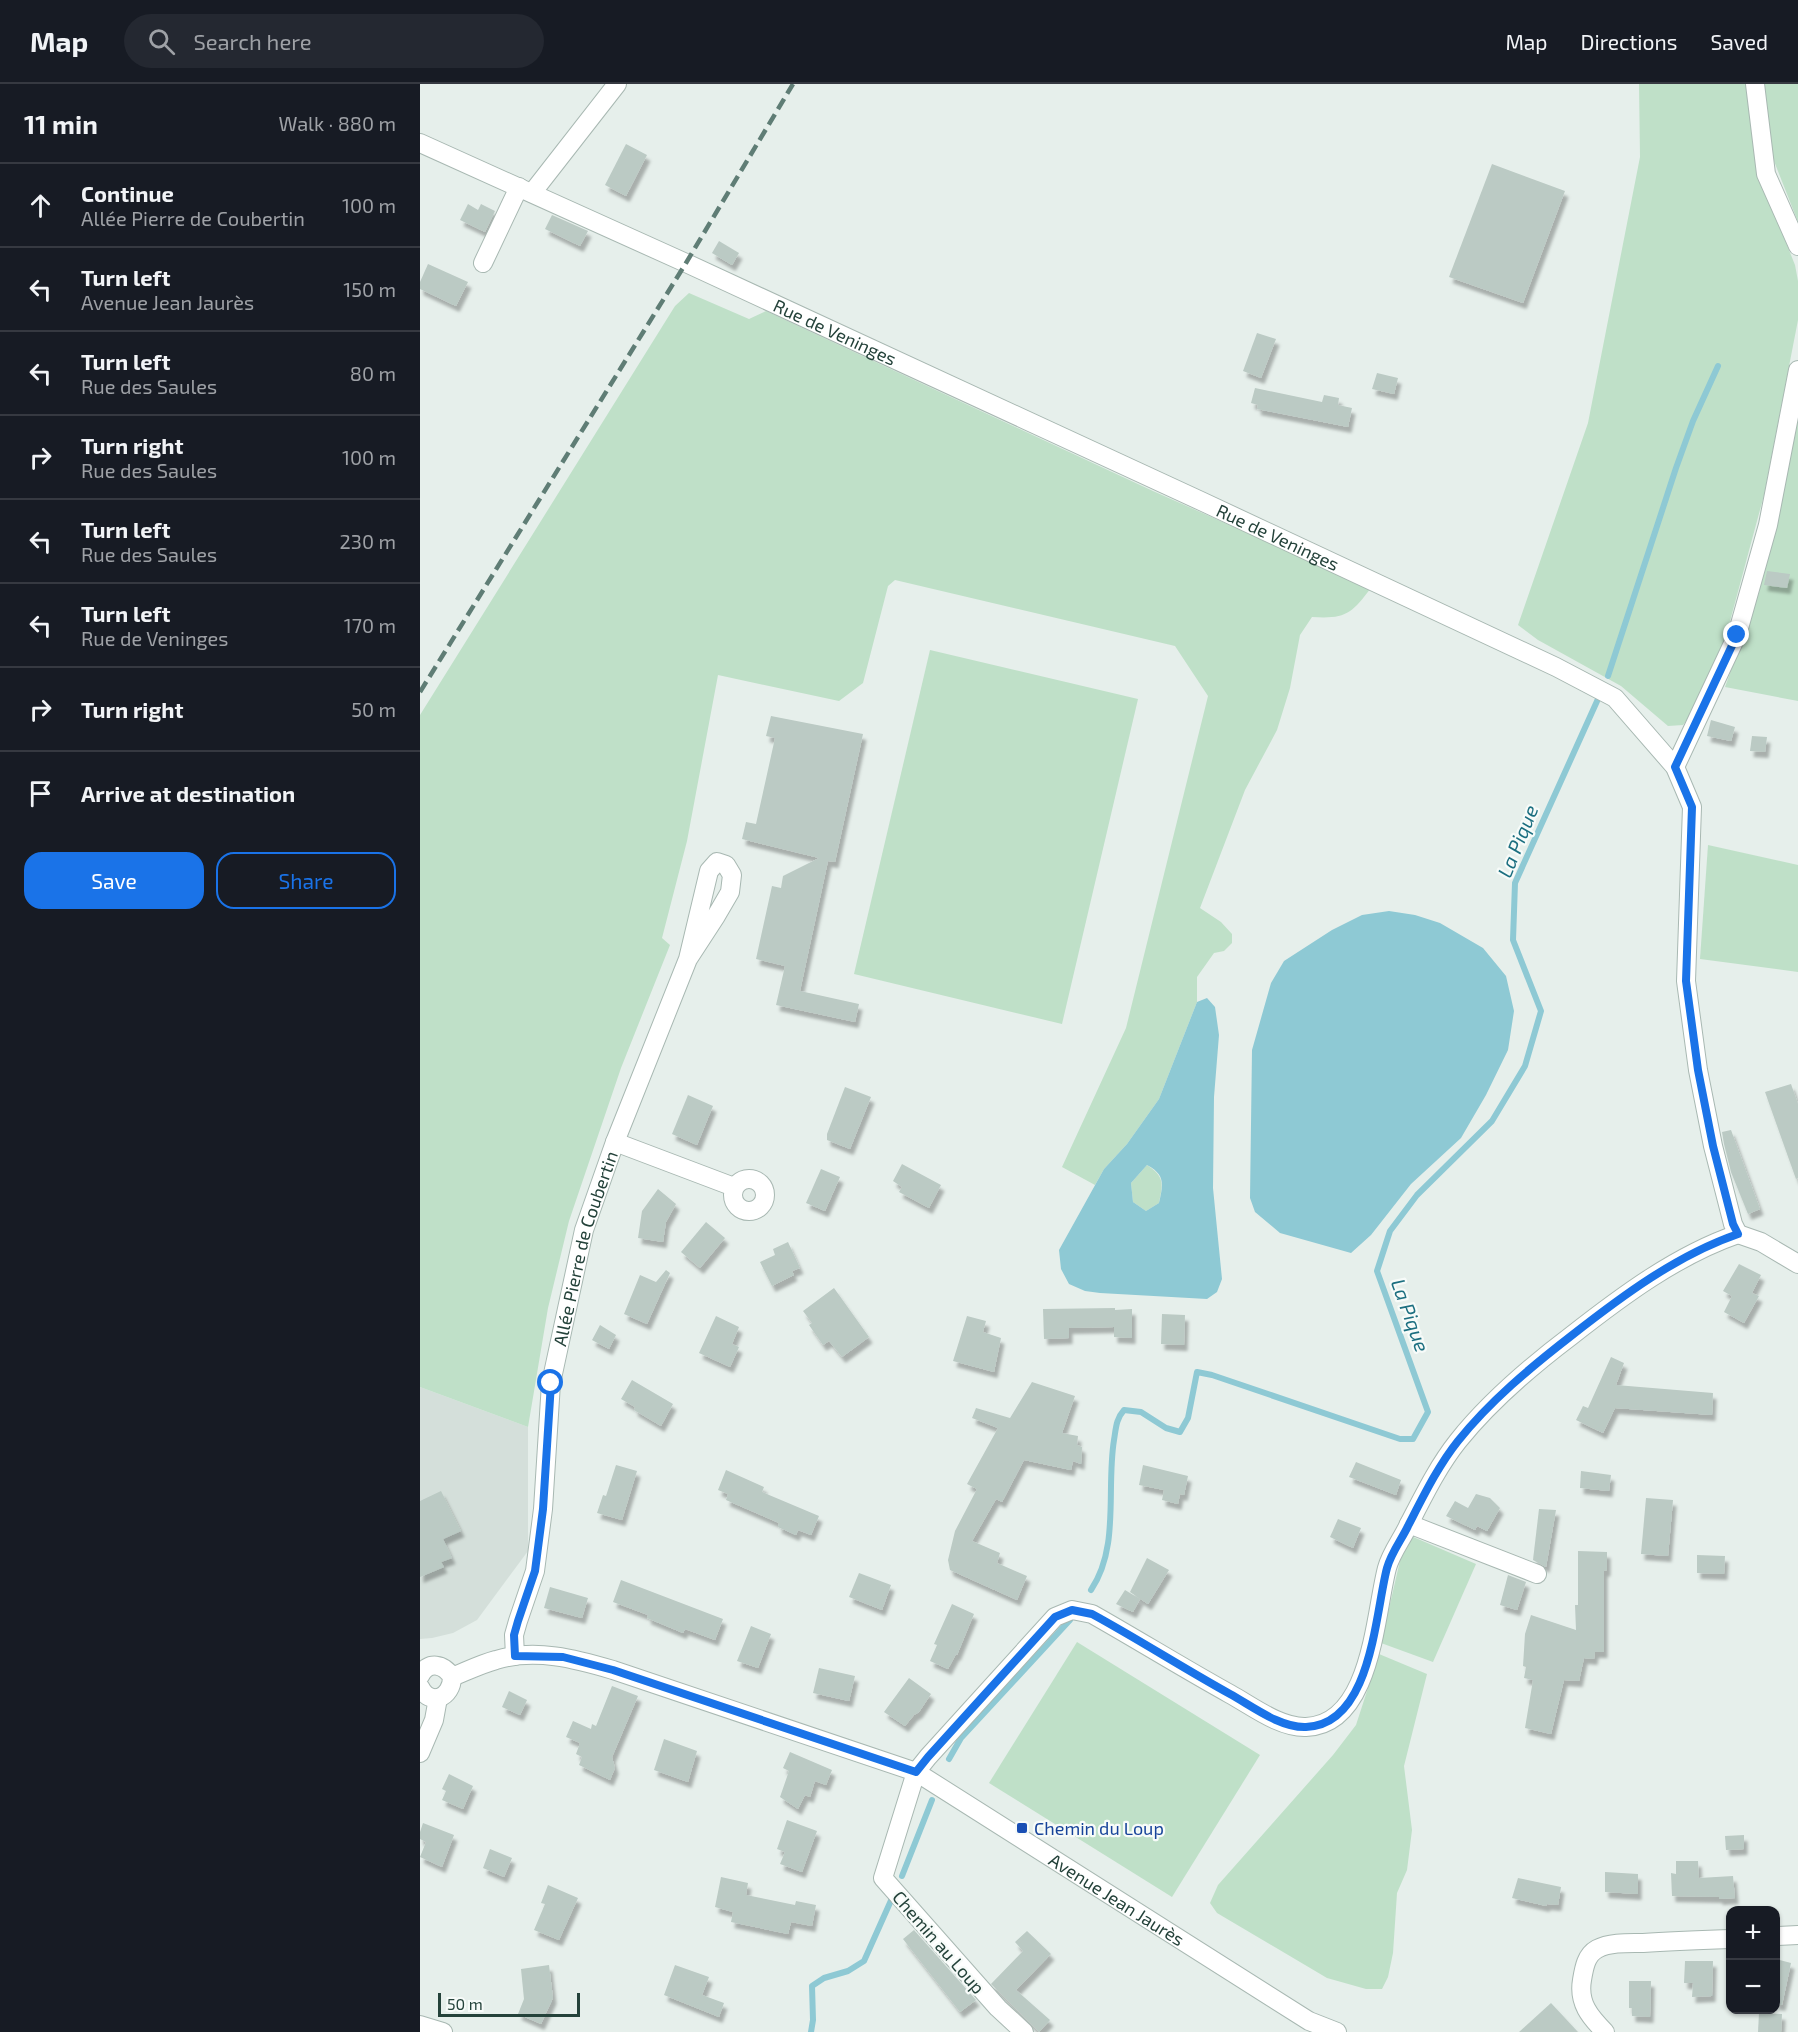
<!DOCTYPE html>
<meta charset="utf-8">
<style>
body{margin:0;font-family:"Exo 2",sans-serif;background:#242831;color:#f1f3f6}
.controls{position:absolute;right:18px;bottom:18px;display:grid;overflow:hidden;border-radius:12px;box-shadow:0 2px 4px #0004}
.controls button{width:54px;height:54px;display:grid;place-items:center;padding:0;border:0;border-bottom:2px solid #363941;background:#171b24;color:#f1f3f6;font:30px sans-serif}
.scale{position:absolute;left:18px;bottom:15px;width:142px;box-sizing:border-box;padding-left:6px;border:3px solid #24423a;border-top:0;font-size:16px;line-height:21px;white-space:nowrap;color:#24423a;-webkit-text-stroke:4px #f7fbf9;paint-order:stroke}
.stop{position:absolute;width:18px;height:18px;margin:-14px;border:4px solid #1a73e8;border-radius:50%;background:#fff}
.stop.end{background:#1a73e8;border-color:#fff;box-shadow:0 2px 6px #0008}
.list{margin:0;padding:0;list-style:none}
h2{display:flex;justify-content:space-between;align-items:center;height:78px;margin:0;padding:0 24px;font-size:26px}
h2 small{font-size:20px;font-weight:400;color:#9ea1a6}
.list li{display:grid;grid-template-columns:39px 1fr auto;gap:18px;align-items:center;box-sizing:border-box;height:84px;padding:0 24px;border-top:2px solid #363941}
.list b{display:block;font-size:22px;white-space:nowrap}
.list p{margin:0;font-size:20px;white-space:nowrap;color:#9ea1a6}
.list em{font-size:20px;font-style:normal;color:#9ea1a6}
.actions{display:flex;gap:12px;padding:18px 24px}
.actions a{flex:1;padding:14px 0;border:2px solid #1a73e8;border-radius:18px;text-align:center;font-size:21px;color:#1a73e8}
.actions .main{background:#1a73e8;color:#fff}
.icon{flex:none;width:33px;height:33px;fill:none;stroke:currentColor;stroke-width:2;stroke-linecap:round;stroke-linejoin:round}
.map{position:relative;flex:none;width:1378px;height:1948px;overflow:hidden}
header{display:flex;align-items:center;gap:36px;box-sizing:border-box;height:84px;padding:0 30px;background:#171b24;border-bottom:2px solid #363941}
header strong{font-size:28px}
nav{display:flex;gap:33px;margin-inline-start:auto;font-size:21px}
.search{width:420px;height:54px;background:#242831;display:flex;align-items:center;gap:15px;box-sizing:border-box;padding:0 21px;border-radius:33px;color:#9ea1a6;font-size:22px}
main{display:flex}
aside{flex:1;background:#171b24}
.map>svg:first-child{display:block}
.built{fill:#d4dfda}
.green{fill:#bfe0c8}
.water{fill:#8ec9d4;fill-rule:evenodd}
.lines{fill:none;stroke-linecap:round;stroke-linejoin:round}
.stream{stroke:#8ec9d4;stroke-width:6}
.building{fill:#bbcac4;filter:url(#shadow)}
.minor-casing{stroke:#a8b8b2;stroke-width:20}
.minor{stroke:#fff;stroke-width:18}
.rail{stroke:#5f7d75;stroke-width:4.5;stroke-dasharray:12 6;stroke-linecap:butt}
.route{stroke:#1a73e8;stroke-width:8}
.transit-dot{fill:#1a4fb4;stroke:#f7fbf9;stroke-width:2}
.labels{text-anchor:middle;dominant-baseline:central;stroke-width:4.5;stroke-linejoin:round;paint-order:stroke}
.street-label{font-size:18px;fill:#24423a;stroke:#f7fbf9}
.transit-label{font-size:18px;fill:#164399;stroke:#f7fbf9;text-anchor:start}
.water-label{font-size:20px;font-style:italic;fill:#1c6f80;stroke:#f7fbf9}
</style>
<header>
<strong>Map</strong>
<div class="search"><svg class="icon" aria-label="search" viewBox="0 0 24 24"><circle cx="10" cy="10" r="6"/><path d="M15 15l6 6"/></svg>Search here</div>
<nav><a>Map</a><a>Directions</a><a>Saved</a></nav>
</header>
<main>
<aside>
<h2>11 min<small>Walk · 880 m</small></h2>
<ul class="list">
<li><svg class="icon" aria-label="ahead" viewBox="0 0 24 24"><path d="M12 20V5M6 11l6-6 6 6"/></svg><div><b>Continue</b><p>Allée Pierre de Coubertin</p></div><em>100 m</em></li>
<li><svg class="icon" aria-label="left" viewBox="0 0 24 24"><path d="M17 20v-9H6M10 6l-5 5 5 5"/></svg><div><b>Turn left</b><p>Avenue Jean Jaurès</p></div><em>150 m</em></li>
<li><svg class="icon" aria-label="left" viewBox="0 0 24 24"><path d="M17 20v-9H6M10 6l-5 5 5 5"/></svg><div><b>Turn left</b><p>Rue des Saules</p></div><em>80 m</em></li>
<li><svg class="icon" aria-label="right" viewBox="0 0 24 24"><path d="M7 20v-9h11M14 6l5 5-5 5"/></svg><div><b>Turn right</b><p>Rue des Saules</p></div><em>100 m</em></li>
<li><svg class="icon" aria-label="left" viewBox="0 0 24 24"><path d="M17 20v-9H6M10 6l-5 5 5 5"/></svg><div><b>Turn left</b><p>Rue des Saules</p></div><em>230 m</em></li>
<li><svg class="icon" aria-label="left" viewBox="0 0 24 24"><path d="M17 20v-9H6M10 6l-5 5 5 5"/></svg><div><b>Turn left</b><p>Rue de Veninges</p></div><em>170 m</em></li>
<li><svg class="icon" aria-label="right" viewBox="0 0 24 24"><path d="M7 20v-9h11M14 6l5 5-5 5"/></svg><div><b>Turn right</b></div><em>50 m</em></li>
<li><svg class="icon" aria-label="arrive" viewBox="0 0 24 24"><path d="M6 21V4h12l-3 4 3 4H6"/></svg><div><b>Arrive at destination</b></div></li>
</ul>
<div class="actions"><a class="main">Save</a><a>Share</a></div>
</aside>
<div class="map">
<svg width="1378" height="1948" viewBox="0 0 1378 1948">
<defs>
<filter id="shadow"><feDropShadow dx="3.5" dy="6" stdDeviation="1.5" flood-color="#0004"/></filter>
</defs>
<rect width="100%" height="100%" fill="#e6efeb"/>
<polygon class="built" points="0,1303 108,1343 108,1467 57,1536 33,1549 12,1554 0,1555"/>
<g class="green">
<polygon points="1219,0 1329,0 1337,73 1361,146 1375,181 1378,197 1378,236 1344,411 1306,552 1270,632 1263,641 1248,642 1201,602 1118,556 1098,541 1168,339 1220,73"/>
<polygon points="1340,0 1378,0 1378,138 1350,67"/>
<path d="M269,209L329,235L346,227L733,407L951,504C931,530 926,535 892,533L880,551L870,604L857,646L825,706L780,824L801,838L812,850V859L804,867L794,869L777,893V918L739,1015L707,1060L684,1085L675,1101L642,1083L706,944L788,612L755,562L475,496L468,502L443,599L419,617L298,591L267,757L242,854L250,861L201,984L149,1137L128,1224L108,1343L0,1303V631L255,222Z"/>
<polygon points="1378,323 1378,617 1305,603 1339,509"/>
<polygon points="510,566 718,615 642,940 434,890"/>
<polygon points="1288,761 1378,781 1378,888 1280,875"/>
<path d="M727,1081C745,1093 743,1100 739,1119L726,1127L713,1118L711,1099Z"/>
<polygon points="991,1452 1056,1480 1013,1578 961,1559 982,1468"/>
<polygon points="657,1558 840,1671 752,1813 569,1699"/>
<polygon points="959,1570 1007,1590 984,1682 992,1746 987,1786 977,1809 973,1869 968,1893 962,1905 946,1905 907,1894 797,1829 790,1819 798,1801 913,1671 936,1641"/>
</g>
<g class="water">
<polygon points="969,827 995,831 1020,839 1063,864 1086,892 1094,927 1088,966 1066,1011 1041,1054 991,1100 951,1151 931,1169 860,1149 835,1128 830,1114 832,966 851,899 864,877 912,846 942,831"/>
<path d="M787,914L795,923L799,951L794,1013L793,1104L802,1195L797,1208L787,1215L680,1209L665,1207L649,1200L641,1185L639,1166L684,1085L707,1060L739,1015L777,918ZM727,1081C746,1091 743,1101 739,1119L726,1127L713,1118L711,1099Z"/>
</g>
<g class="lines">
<g class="stream">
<polyline points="1188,592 1256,384 1273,337 1298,282"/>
<path d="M671,1506C700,1463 686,1405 694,1356C696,1344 696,1335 704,1326L721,1328L746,1344L760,1348L768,1334L777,1288L792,1291L980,1355H993L1008,1328L957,1187L970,1147L997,1111L1072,1037L1105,982L1121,927L1093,856L1095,799L1178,615"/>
<polyline points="529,1675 541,1654 650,1536"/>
<polyline points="482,1792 512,1716"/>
<polyline points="391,1948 393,1936 392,1902 404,1894 428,1887 444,1877 473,1812"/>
</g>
</g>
<g class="building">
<polygon points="206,60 227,71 206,112 185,101"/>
<polygon points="1072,80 1145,107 1103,219 1029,193"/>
<polygon points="48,120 58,126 61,120 75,127 65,148 40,136"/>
<polygon points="132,131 168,147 160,162 125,145"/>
<polygon points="299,157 319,169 312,181 292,169"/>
<polygon points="8,180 48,198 36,222 0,205 0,198"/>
<polygon points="837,249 856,255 841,294 823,287"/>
<polygon points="957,289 978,294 974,310 952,305"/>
<polygon points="835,304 902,318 904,311 919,314 918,321 932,324 928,343 837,325 838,321 831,319"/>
<polygon points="1347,487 1370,490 1367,504 1344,501"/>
<polygon points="351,632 443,650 415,778 408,777 380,907 439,920 435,938 356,921 365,882 336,875 352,802 361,804 363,792 399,774 322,755 326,738 336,740 355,654 346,652"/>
<polygon points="1291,636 1315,643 1311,657 1287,652"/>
<polygon points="1332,652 1347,653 1345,668 1330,667"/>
<polygon points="1371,1000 1378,1020 1378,1094 1376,1095 1345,1008"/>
<polygon points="425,1003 451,1013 430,1065 407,1056 407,1050"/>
<polygon points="268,1011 293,1022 277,1061 252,1050"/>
<polygon points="1311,1046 1340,1125 1328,1130 1311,1088 1304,1060 1302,1048"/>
<polygon points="482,1080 521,1101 509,1124 479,1108 482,1103 473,1097"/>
<polygon points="401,1085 420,1093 405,1127 386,1119"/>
<polygon points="238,1105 256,1120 246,1138 243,1158 218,1154 222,1127"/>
<polygon points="286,1138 305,1154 280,1184 261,1168"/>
<polygon points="368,1158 380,1184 372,1187 374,1191 352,1202 340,1178 355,1171 353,1165"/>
<polygon points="1319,1180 1341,1191 1332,1209 1339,1212 1324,1239 1304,1228 1312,1212 1303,1207"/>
<polygon points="246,1186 250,1189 227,1240 204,1230 220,1191 236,1198"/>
<polygon points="414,1204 449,1253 422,1273 409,1257 403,1261 389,1241 392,1239 383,1227"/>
<polygon points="695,1224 695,1226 712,1225 712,1254 694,1253 694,1243 649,1244 649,1254 624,1255 623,1225"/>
<polygon points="742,1230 765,1231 764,1261 741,1260"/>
<polygon points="296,1232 319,1243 312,1260 319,1263 310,1283 279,1269"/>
<polygon points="547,1232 566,1237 563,1248 581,1254 574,1288 533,1277"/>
<polygon points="180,1241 196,1251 189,1265 172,1256"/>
<polygon points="1191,1273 1204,1279 1196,1301 1293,1309 1292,1331 1195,1324 1183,1349 1156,1336 1163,1322 1168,1324"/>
<polygon points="212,1296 253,1320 241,1342 214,1326 215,1323 201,1315"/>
<polygon points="612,1298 655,1312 642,1349 658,1352 657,1361 662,1363 661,1380 653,1377 651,1386 604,1376 582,1418 576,1415 552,1457 580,1469 577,1479 607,1492 597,1516 530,1486 528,1476 535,1447 557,1405 547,1400 578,1344 552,1334 556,1324 590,1334"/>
<polygon points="936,1378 981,1396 976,1411 929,1393"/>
<polygon points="196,1381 217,1387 202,1436 177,1429 183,1411 186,1412"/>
<polygon points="723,1381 768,1392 764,1411 760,1410 758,1420 742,1416 744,1406 719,1401"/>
<polygon points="306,1386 344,1403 342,1408 399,1432 391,1451 378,1446 376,1451 358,1443 359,1439 306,1416 308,1410 298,1406"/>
<polygon points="1161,1387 1191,1391 1189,1407 1160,1404"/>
<polygon points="21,1407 41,1447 23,1455 32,1474 21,1478 24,1483 0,1493 0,1417"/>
<polygon points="1056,1410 1070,1414 1080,1424 1067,1447 1057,1442 1055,1446 1026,1432 1035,1417 1048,1424"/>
<polygon points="1226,1414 1253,1416 1248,1472 1221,1470"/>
<polygon points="1119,1425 1136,1426 1126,1483 1113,1476"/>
<polygon points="918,1435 941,1444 933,1464 910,1453"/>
<polygon points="1158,1467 1187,1468 1187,1486 1184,1487 1184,1568 1175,1568 1174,1575 1164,1574 1159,1597 1144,1596 1131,1650 1105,1644 1113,1596 1104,1594 1106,1583 1103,1582 1105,1550 1111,1531 1156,1546 1155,1521 1158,1521"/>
<polygon points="1277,1471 1305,1472 1304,1490 1277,1489"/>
<polygon points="727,1474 749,1486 728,1520 710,1508"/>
<polygon points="439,1489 471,1501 462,1526 429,1513"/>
<polygon points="1088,1491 1106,1498 1097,1526 1080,1521"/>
<polygon points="201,1496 303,1535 295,1556 265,1545 263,1549 227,1534 228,1531 193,1518"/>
<polygon points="130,1503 168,1514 162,1534 124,1524"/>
<polygon points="705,1506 720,1515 713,1528 696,1520"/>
<polygon points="532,1520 554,1530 537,1571 536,1570 528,1585 510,1577 517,1561 514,1560"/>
<polygon points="331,1542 351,1550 338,1584 317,1577"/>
<polygon points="399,1584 435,1592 429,1617 393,1609"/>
<polygon points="489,1594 511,1610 499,1628 494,1631 485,1642 464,1628"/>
<polygon points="192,1602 218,1612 192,1673 195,1684 190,1696 159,1681 162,1673 156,1670 160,1659 146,1653 153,1637 171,1645 172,1640 176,1642"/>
<polygon points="89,1607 107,1616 100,1631 82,1623"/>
<polygon points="244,1655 277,1667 268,1698 234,1686"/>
<polygon points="370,1668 412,1686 406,1701 395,1697 390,1713 385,1711 378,1725 360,1713 369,1687 363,1684"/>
<polygon points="29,1690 53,1702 43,1725 22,1716 26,1707 22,1705"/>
<polygon points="367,1736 397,1747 382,1788 360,1780 365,1768 357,1765"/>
<polygon points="3,1739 34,1751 22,1783 0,1773 6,1758 0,1755 0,1748"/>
<polygon points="1324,1751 1324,1765 1306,1766 1305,1752"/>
<polygon points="70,1765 92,1774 84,1793 63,1784"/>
<polygon points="1256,1777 1278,1777 1279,1794 1313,1792 1315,1814 1299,1815 1299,1813 1252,1812 1251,1789 1256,1790"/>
<polygon points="1185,1788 1218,1790 1218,1810 1185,1808"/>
<polygon points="301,1793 328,1799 326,1811 375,1821 376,1817 396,1821 392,1842 371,1838 368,1850 311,1838 313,1828 295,1823"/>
<polygon points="1098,1794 1141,1803 1138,1821 1127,1820 1126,1822 1092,1814"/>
<polygon points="128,1801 158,1814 139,1856 114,1846 125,1820 121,1819"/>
<polygon points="494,1846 556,1916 540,1928 483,1855"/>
<polygon points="607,1847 631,1870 596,1906 630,1936 619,1948 571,1900 603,1867 595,1858"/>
<polygon points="1356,1875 1371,1879 1362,1921 1356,1920"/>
<polygon points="1265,1877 1293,1877 1292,1912 1272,1913 1273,1899 1264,1899"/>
<polygon points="129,1881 133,1914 121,1940 98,1930 104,1915 101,1885"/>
<polygon points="255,1881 289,1893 282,1911 304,1919 299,1933 244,1911"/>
<polygon points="1209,1897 1231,1897 1230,1933 1212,1932 1212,1924 1209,1924"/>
<polygon points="1131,1919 1158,1948 1099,1948"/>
<polygon points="1339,1929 1362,1930 1361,1948 1338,1948"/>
</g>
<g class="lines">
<defs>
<g id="minor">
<polyline points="1335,0 1346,90 1378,162"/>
<path id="s1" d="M0,59L266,179L781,417L1136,583L1195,614L1255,683L1272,723L1266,897L1278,986L1293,1062L1313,1140L1318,1150"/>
<polyline points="112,109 197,0"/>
<polyline points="63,179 99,103"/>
<polyline points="1255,683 1317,551 1348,441 1378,286"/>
<polyline points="195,1058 314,1103"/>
<circle cx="329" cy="1111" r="16"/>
<polyline points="1318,1150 1341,1158 1378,1180"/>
<polyline points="989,1440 1117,1490"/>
<path id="s2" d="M95,1572L94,1551L98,1537L115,1487L123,1425L131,1299L164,1146L195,1058L268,875L296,832L310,808L312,791L306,781L297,778L289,787L268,875"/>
<path d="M0,1592C8,1576 24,1580 32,1593C32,1614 10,1623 0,1603"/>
<path id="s3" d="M32,1593C47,1587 61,1580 76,1576C115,1564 156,1575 193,1586L496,1688L889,1937L917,1948"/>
<polyline points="0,1669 14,1636 18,1614"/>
<polyline points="1356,1852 1378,1851"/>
<polyline points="0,1941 23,1948"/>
<path d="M604,1948L578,1924L463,1794L496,1688L508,1673L635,1533L652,1526L672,1530C718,1556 763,1584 810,1610C832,1622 860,1644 886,1643C952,1641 955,1529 967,1484C971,1469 982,1455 988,1442C1003,1413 1018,1382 1038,1357C1070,1317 1110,1283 1151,1252C1202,1212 1257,1171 1318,1150"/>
<path d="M1185,1948C1170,1933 1158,1919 1162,1896C1164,1884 1166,1871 1177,1865C1190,1858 1209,1859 1223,1859C1252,1857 1281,1856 1310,1855"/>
</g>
</defs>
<use href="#minor" class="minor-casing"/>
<use href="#minor" class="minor"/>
<polyline class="rail" points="0,608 266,179 373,0"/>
</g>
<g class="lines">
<path class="route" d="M131,1299L123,1425L115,1487L98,1537L94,1551L95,1572L143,1573L193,1586L496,1688L508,1673L635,1533L652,1526L672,1530C718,1555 763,1584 810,1610C832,1622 860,1644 886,1643C952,1641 955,1529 967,1484C971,1469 982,1455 988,1442C1003,1413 1018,1382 1038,1357C1070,1317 1111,1283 1151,1252C1202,1212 1257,1171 1318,1150L1313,1140L1293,1062L1278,986L1266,897L1272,723L1255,683L1317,551"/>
</g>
<rect class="transit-dot" x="596" y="1738" width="12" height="12" rx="3"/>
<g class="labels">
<g class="street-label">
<text stroke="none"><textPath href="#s1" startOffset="456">Rue de Veninges</textPath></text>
<text stroke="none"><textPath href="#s1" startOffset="944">Rue de Veninges</textPath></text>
<text stroke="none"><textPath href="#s2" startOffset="416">Allée Pierre de Coubertin</textPath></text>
<text stroke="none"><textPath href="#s3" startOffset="724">Avenue Jean Jaurès</textPath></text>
<text transform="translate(519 1858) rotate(49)">Chemin au Loup</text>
</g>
<g class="transit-label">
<text x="614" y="1744">Chemin du Loup</text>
</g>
<g class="water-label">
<text transform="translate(1097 757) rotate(-68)">La Pique</text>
<text transform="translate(991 1231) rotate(70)">La Pique</text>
</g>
</g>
</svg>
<div class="controls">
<button>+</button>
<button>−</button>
</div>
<div class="scale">50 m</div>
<div class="stop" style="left:131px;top:1299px"></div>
<div class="stop end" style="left:1317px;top:551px"></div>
</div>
</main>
